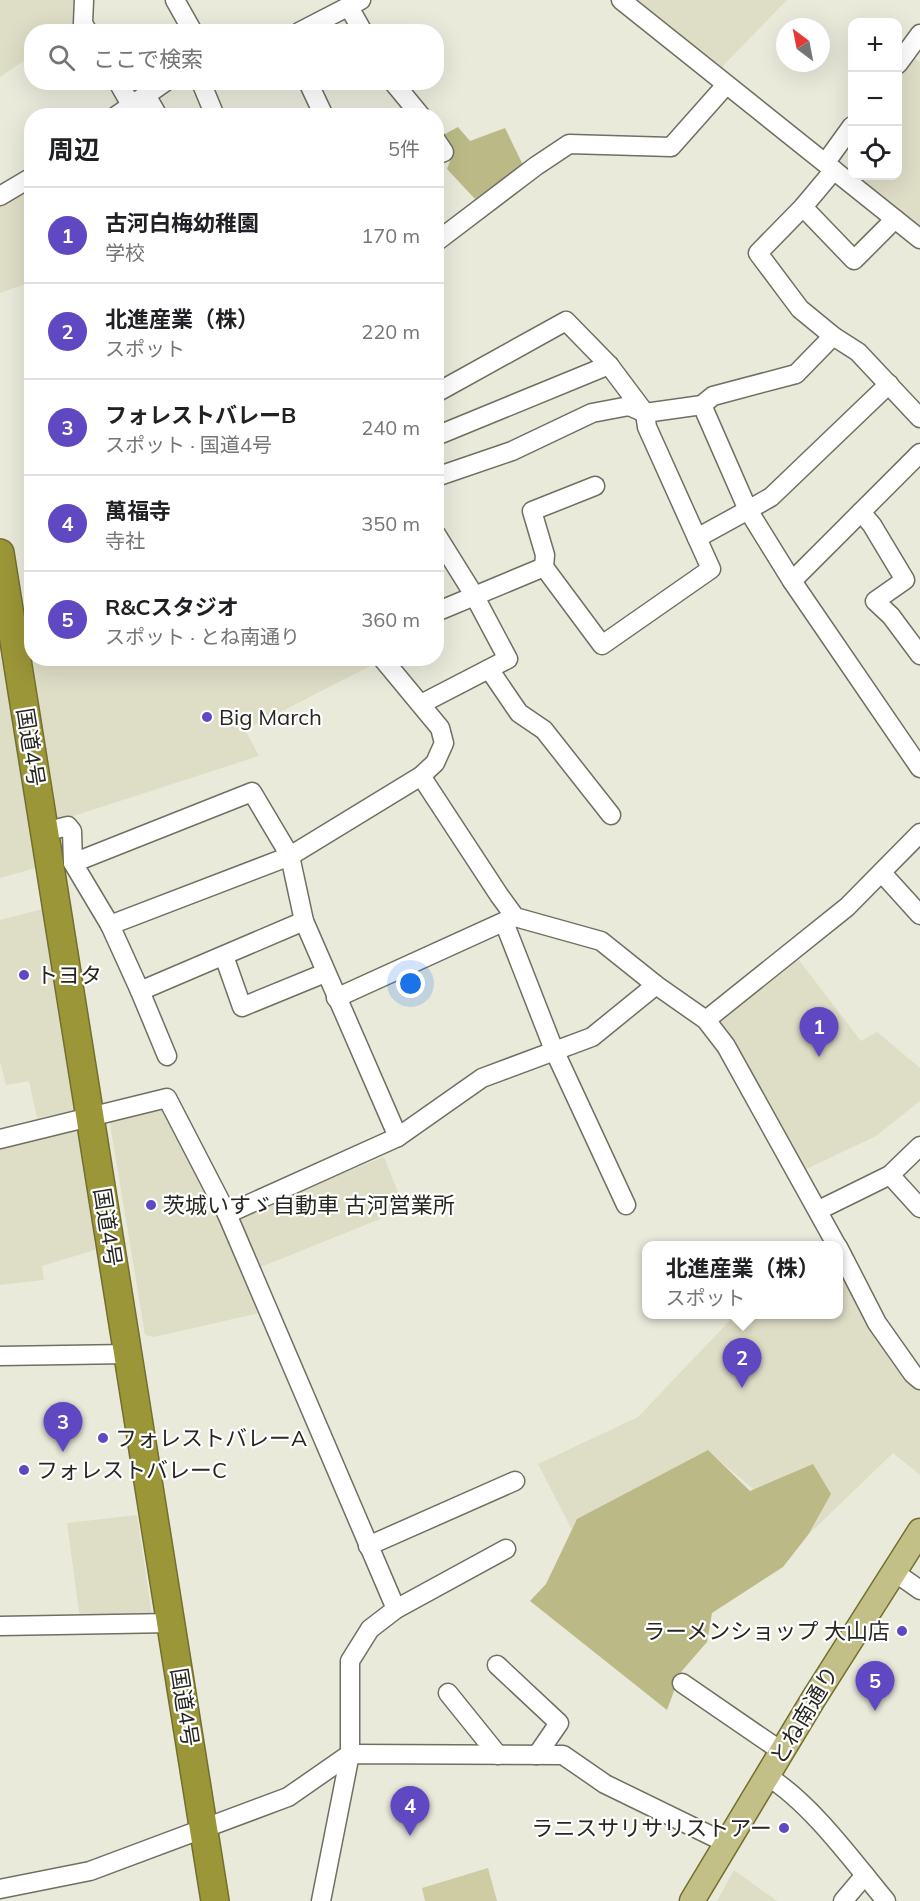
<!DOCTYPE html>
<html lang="ja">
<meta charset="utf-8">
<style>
body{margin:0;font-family:Mulish,"Noto Sans JP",sans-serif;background:#f6f6f6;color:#202124}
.controls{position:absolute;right:18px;top:18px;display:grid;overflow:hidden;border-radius:12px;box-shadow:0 6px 24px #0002}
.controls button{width:54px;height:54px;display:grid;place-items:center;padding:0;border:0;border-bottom:2px solid #e0e0e0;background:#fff;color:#202124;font:30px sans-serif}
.compass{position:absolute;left:776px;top:18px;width:54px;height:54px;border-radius:50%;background:#fff;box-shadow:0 6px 24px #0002;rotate:328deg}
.you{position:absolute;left:411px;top:984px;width:21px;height:21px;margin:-15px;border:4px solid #fff;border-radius:50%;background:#1a73e8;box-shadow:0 0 0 9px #1a73e833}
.badge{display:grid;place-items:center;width:39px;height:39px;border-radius:50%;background:#5f48c1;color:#fff;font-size:20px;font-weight:700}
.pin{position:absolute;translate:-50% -50px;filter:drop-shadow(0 2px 3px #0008)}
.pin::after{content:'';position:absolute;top:32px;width:21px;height:18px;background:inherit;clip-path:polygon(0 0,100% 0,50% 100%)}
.popup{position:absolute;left:642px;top:1241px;width:201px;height:78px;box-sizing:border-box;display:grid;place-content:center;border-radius:12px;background:#fff;filter:drop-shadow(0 2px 4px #0005);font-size:20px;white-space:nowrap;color:#757577}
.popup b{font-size:22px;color:#202124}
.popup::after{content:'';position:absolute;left:50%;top:100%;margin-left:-12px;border:12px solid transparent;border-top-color:#fff}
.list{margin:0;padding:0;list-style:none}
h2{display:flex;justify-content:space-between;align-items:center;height:78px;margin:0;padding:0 24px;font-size:26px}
h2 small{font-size:20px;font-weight:400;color:#757577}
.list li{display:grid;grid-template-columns:39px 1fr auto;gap:18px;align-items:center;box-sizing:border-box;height:96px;padding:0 24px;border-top:2px solid #e0e0e0}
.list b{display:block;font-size:22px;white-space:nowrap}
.list p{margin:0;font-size:20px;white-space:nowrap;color:#757577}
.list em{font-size:20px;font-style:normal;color:#757577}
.icon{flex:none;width:33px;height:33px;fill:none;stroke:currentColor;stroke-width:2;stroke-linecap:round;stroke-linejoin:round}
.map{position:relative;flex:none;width:920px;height:1901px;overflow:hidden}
.search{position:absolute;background:#fff;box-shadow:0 6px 24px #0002;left:24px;top:24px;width:420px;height:66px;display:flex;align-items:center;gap:15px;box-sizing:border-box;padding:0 21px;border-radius:24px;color:#757577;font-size:22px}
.panel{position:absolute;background:#fff;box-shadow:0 6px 24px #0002;left:24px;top:108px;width:420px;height:558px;border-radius:24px}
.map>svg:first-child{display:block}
.built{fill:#dedec7}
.green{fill:#cdcca3}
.forest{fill:#bbba86}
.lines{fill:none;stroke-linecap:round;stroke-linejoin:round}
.minor-casing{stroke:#6f6f62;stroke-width:21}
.major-casing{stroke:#726f2f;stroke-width:27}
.highway-casing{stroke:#726f2f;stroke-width:30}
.minor{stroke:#fff;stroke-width:18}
.major{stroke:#c3c087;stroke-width:24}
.highway{stroke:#9b9637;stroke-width:27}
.poi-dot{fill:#5f48c1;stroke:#fff;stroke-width:2}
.labels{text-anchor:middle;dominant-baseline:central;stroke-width:4.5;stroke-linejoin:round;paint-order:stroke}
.poi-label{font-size:22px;fill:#272721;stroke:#fff;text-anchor:start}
.street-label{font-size:22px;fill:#272721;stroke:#fff}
</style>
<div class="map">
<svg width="920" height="1901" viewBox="0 0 920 1901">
<rect width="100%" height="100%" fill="#eaeadb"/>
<g class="built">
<polygon points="0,0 81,0 79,25 69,31 32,32 31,56 0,77"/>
<polygon points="634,0 787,0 719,70"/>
<polygon points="910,55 920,62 920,228 855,176 898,176 898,71"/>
<polygon points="21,184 32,204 31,282 0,293 0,199"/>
<polygon points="0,654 43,866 0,878"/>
<polygon points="372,658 376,663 245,730 259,756 55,822 33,659"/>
<polygon points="42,909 78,1109 37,1118 29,1081 6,1085 0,1062 0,920"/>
<polygon points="792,951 861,1041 877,1032 920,1068 920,1101 876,1136 798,1173 706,1020"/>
<polygon points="167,1098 264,1312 154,1337 145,1335 109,1118"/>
<polygon points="82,1124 95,1250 42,1266 44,1280 0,1285 0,1146"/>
<polygon points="384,1157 405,1209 251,1271 231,1218"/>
<polygon points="838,1247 920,1380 920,1475 893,1453 808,1535 708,1451 572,1530 538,1464 638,1417 735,1315 838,1314"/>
<polygon points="137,1515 152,1615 80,1619 67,1523"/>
<polygon points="734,1870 777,1901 717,1901"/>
</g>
<polygon class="green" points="488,1868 497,1901 425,1901 422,1888"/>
<g class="forest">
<polygon points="458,127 470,141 505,128 523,165 475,199 447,169 454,151 441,136"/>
<polygon points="708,1450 750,1491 813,1464 831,1494 808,1535 783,1567 712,1613 707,1642 681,1672 667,1710 530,1601 546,1584 577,1519"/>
</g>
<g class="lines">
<defs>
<g id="minor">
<polyline points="84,0 83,23 88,32"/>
<polyline points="175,0 193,32"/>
<polyline points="621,0 920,239"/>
<polyline points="349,7 363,32"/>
<polyline points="299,32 361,0"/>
<polyline points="898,64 920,34"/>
<polyline points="118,82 131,105"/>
<polyline points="201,82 215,116"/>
<polyline points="308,82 324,116"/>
<polyline points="393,82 421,116"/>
<polyline points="146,95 158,116"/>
<polyline points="116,116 165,82"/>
<polyline points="436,140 444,152 436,155"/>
<polyline points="826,162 852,126"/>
<polyline points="834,170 803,207 758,253 800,309 833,336 858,352 920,418"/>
<polyline points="0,196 32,177"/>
<polyline points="803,207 854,260 895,219"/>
<polyline points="436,242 536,166 569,144 671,147 726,85"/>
<polyline points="436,393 566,321 609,365 645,413 647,427 697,538"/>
<polyline points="702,405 748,510 771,497 889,384"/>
<polyline points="436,436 609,365"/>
<polyline points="436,477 512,451 592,413 629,406 645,413 702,405 713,396 796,374 833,336"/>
<polyline points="861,512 872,525 905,580 875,601 891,616 920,655"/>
<polyline points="544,567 545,555 532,511 595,486"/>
<polyline points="792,581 920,453"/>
<polyline points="436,612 544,567 602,645 711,569 697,538 748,510 792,581 920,768"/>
<polyline points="489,669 519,713 544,730 611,815"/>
<polyline points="421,704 508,659 474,595 436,534"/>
<polyline points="421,776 499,895 515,917 601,941 656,985 706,1020 726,1046 837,1246"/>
<polyline points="44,832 68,826 72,831 73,863 110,925 290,856 421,776 435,763 444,743 440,728 382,658"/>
<polyline points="73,863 252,792 290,856 304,921 398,1137"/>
<polyline points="882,873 920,915"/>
<polyline points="504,922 554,1050 626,1205"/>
<polyline points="110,925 140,991 304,921"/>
<polyline points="224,956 242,1007 325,973"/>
<polyline points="140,991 167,1056"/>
<polyline points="336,998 514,917"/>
<polyline points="706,1020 847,907 920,833"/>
<polyline points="0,1139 167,1098 227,1214 396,1609"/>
<polyline points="890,1175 920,1208"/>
<polyline points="819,1210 890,1175 920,1146"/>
<polyline points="227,1214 398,1137 482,1078 592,1037 656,985"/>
<polyline points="838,1247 877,1323 913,1374 920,1380"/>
<polyline points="0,1356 128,1354"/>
<polyline points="368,1546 515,1481"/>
<polyline points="893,1571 920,1590"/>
<polyline points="0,1626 172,1623"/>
<polyline points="497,1665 559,1723 537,1755"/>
<polyline points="682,1683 781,1751"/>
<polyline points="448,1693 498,1755"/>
<path d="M767,1776C811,1803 852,1860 886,1901"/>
<polyline points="0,1889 90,1871 288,1797 350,1754 563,1755 605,1784 726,1843"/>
<polyline points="321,1901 350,1754 350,1661 370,1629 396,1609 506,1549"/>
<polyline points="843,1901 865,1875"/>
</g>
<polyline id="major" points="692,1901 814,1698 920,1531"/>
<polyline id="highway" points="0,553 215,1901"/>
</defs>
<use href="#minor" class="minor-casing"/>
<use href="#major" class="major-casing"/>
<use href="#highway" class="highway-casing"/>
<use href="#minor" class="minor"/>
<use href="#major" class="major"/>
<use href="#highway" class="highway"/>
</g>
<g class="poi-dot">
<circle cx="207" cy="717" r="6"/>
<circle cx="24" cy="975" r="6"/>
<circle cx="151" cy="1205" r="6"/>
<circle cx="103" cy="1438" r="6"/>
<circle cx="24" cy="1470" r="6"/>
<circle cx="902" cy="1631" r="6"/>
<circle cx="784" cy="1828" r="6"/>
</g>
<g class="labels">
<g class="poi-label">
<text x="219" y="717">Big March</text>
<text x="36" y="975">トヨタ</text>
<text x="163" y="1205">茨城いすゞ自動車 古河営業所</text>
<text x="115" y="1438">フォレストバレーA</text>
<text x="36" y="1470">フォレストバレーC</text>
<text x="890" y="1631" text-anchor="end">ラーメンショップ 大山店</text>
<text x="772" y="1828" text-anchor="end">ラニスサリサリストアー</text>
</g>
<g class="street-label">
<text transform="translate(31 747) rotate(81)">国道4号</text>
<text transform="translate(108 1227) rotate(81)">国道4号</text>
<text transform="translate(185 1707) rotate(81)">国道4号</text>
<text transform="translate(804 1715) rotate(-59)">とね南通り</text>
</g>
</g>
</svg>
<div class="controls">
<button>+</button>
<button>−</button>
<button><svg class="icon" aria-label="locate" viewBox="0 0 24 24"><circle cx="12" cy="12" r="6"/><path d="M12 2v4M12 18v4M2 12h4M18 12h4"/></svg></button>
</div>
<svg class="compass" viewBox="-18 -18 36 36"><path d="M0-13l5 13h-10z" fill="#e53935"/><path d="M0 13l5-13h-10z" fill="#757577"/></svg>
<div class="you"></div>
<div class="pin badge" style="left:819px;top:1057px">1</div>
<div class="pin badge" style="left:742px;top:1388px">2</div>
<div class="popup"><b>北進産業（株）</b>スポット</div>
<div class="pin badge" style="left:63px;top:1452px">3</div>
<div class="pin badge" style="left:410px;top:1836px">4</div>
<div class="pin badge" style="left:875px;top:1711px">5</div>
<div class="search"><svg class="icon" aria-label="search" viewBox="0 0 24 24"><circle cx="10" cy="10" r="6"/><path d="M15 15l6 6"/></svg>ここで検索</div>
<section class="panel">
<h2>周辺<small>5件</small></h2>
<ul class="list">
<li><span class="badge">1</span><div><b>古河白梅幼稚園</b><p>学校</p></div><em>170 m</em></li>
<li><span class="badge">2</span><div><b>北進産業（株）</b><p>スポット</p></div><em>220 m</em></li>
<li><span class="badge">3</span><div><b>フォレストバレーB</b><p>スポット · 国道4号</p></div><em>240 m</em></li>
<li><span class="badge">4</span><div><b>萬福寺</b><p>寺社</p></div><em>350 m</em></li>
<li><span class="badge">5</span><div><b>R&amp;Cスタジオ</b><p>スポット · とね南通り</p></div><em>360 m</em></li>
</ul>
</section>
</div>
